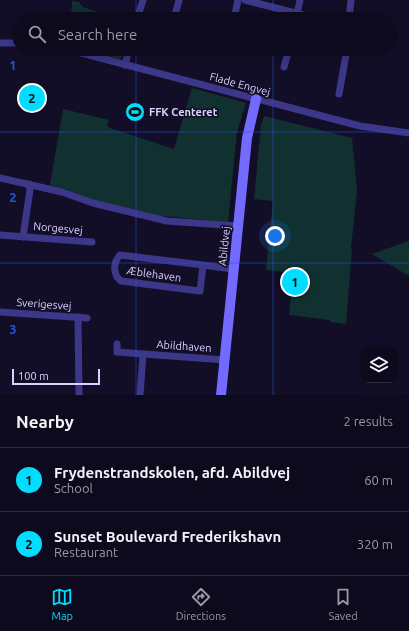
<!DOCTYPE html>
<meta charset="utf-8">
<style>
body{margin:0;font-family:Ubuntu,sans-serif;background:#1c182a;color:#f1f3f6}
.controls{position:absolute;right:12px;bottom:12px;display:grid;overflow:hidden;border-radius:8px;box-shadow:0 2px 10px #0003}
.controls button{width:36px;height:36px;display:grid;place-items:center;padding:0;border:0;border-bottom:1px solid #2e2b3b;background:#0e0a1d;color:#f1f3f6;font:20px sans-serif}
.scale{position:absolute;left:12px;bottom:10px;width:88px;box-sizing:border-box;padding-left:4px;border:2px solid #dad3ff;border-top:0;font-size:11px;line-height:14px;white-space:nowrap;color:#dad3ff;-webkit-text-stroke:3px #130e27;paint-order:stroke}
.you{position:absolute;left:275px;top:236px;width:14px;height:14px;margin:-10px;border:3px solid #fff;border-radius:50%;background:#1a73e8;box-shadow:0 0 0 6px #1a73e833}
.badge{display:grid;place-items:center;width:26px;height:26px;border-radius:50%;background:#00ddfe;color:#111;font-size:13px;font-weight:700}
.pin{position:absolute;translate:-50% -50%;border:2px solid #fff;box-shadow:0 1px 4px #0006}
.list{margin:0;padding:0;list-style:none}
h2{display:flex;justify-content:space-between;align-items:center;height:52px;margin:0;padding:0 16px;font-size:17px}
h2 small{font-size:13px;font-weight:400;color:#9b9aa4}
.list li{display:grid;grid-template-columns:26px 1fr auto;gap:12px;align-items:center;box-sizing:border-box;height:64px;padding:0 16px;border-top:1px solid #2e2b3b}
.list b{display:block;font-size:15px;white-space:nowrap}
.list p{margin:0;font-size:13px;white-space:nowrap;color:#9b9aa4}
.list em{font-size:13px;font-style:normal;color:#9b9aa4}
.icon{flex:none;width:22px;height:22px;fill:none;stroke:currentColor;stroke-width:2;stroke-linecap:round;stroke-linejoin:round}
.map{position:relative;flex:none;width:409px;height:395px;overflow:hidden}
.search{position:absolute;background:#0e0a1d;box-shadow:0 2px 10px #0003;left:12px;right:12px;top:12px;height:44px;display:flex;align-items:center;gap:10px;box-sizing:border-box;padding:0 14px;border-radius:22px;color:#9b9aa4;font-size:15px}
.sheet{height:180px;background:#0e0a1d}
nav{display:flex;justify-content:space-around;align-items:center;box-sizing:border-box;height:56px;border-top:1px solid #2e2b3b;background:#0e0a1d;font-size:11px;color:#9b9aa4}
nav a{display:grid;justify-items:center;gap:2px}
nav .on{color:#00ddfe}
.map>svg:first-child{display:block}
.green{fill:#113131}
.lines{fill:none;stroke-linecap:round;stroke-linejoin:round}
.street{stroke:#3c3788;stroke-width:7}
.secondary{stroke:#736aff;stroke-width:10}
.grid{fill:none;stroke:#2655da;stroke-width:1;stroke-opacity:0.55}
.labels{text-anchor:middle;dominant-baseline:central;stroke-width:3.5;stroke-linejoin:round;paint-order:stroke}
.street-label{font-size:11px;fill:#dad3ff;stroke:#130e27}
.poi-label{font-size:11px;font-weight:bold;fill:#dad3ff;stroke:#130e27;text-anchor:start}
.grid-label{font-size:13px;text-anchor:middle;font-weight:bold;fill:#2655da;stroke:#130e27;stroke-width:3.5;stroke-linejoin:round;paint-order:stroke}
</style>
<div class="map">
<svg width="409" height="395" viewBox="0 0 409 395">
<rect width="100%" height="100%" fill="#130e27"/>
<g class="green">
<polygon points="72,1 79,2 83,7 118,19 71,19"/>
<polygon points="81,49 125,49 123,56 120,59"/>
<polygon points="192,88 246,103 237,132 228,222 162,216 94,200 65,189 50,185 63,109 109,120 107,126 110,128 174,149"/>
<polygon points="264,116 352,138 357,191 351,248 352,249 346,324 331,322 329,320 289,315 293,273 266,270 273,201 254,199 261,125"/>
<polygon points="409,241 409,276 372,254"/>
</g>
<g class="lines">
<g class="street">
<polyline points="245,0 319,19"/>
<polyline points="137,19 143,0"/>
<polyline points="174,19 179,0"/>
<polyline points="234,19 238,0"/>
<polyline points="296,19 300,0"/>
<polyline points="349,19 351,0"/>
<polyline points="0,43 19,43"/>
<polyline points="66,49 360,126 409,133"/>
<polyline points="225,52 226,49"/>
<polyline points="125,65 129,49"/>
<polyline points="284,67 289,49"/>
<polyline points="339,94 347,49"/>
<polyline points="0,178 62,192 93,203 167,221 238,226"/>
<polyline points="0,235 92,242"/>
<polyline points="23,237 30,190 29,184"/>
<path d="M203,265L120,255C114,262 113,269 117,277L121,281L200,291L203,265L233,269"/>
<polyline points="0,312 87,318"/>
<polyline points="78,317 79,395"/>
<polyline points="117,344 117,352 225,360"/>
<polyline points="140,395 143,355"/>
</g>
<polyline class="secondary" points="221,395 247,138 256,99"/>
</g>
<path class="grid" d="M136,0V19M273,0V19M136,49V395M273,49V395M0,132H409M0,263H409"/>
<defs>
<symbol id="stadium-disc" viewBox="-11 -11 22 22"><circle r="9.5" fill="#00ddfe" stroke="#130e27"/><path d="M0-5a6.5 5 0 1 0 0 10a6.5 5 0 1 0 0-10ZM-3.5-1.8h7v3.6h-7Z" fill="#111"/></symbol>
</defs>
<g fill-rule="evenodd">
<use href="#stadium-disc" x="124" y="101" width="22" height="22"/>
</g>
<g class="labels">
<g class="street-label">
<text transform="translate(240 84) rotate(15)">Flade Engvej</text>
<text transform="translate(58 228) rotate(5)">Norgesvej</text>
<text transform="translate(224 246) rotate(-84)">Abildvej</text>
<text transform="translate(154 274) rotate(8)">Æblehaven</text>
<text transform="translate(44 304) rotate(4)">Sverigesvej</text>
<text transform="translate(184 346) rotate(4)">Abildhaven</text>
</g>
<g class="poi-label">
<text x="149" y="112">FFK Centeret</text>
</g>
</g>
<g class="grid-label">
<text x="13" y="70">1</text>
<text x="13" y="202">2</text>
<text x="13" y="334">3</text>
</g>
</svg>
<div class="controls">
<button><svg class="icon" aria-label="layers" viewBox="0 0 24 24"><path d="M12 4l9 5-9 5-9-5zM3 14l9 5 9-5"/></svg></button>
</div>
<div class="scale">100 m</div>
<div class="you"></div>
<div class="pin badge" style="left:295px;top:282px">1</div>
<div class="pin badge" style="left:32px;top:98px">2</div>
<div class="search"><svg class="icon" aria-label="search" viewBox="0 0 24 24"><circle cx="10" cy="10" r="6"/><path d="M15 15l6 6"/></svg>Search here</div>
</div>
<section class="sheet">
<h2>Nearby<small>2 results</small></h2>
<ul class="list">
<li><span class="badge">1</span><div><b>Frydenstrandskolen, afd. Abildvej</b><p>School</p></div><em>60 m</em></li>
<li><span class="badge">2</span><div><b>Sunset Boulevard Frederikshavn</b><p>Restaurant</p></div><em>320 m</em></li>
</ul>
</section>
<nav>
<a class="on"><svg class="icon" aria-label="map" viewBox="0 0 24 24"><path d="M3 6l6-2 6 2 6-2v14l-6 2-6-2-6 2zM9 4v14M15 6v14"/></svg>Map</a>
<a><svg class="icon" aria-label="directions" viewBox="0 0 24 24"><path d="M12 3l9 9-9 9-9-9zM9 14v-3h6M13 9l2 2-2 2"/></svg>Directions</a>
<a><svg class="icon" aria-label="saved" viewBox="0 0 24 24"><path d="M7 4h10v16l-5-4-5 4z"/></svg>Saved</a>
</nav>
